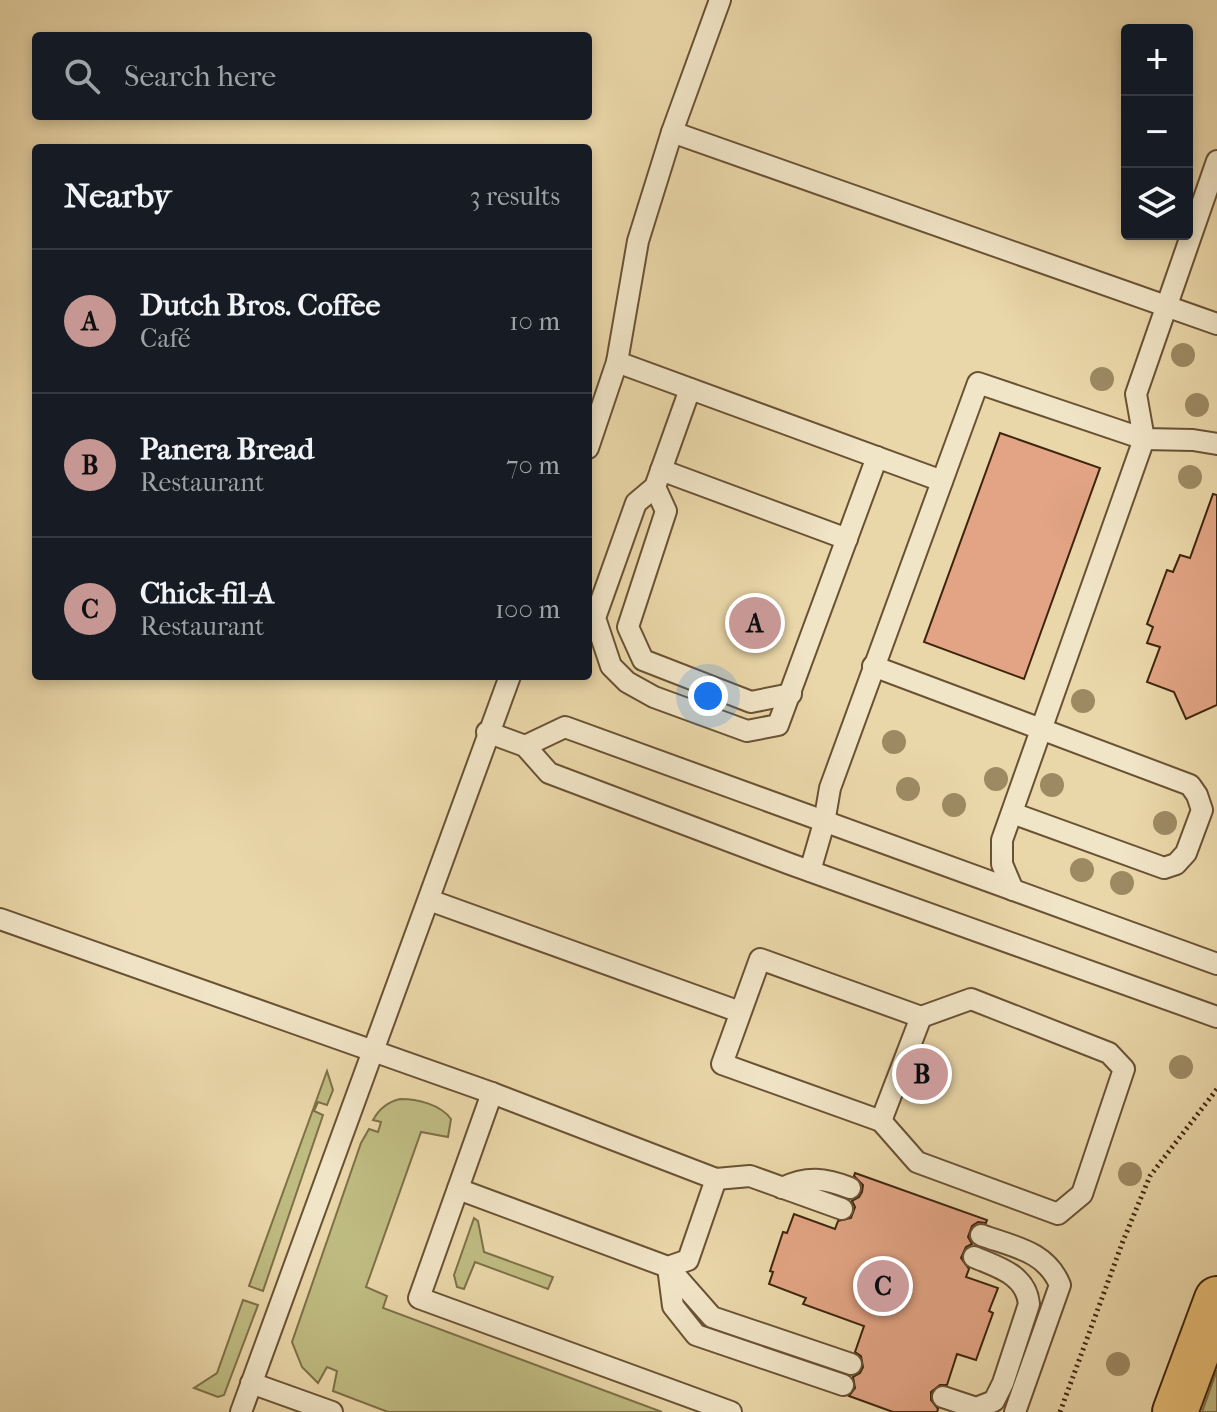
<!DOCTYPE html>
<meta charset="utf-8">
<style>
body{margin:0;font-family:"IM FELL French Canon",serif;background:#20242c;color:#f1f3f6}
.controls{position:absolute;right:24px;top:24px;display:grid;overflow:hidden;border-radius:8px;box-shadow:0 4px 12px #0003}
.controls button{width:72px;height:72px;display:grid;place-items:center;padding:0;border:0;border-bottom:2px solid #363941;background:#171b24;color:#f1f3f6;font:40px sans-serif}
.you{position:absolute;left:708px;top:696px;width:28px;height:28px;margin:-20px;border:6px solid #fff;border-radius:50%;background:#1a73e8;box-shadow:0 0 0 12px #1a73e833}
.badge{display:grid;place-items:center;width:52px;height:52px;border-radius:50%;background:#c59692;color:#111;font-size:26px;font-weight:700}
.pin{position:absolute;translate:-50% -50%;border:4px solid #fff;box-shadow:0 2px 8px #0006}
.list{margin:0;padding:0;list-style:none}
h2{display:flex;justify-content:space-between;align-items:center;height:104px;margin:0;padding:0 32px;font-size:34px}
h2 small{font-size:26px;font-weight:400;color:#9ea1a6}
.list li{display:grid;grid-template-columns:52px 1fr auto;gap:24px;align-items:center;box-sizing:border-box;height:144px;padding:0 32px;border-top:2px solid #363941}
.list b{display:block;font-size:30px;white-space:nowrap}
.list p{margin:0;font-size:26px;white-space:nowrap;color:#9ea1a6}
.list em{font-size:26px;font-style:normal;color:#9ea1a6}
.icon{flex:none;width:44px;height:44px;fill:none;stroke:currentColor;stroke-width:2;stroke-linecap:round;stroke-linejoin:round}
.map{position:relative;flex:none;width:1217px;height:1412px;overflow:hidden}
.search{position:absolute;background:#171b24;box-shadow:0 4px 12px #0003;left:32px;top:32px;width:560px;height:88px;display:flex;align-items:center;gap:20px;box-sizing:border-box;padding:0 28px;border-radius:8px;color:#9ea1a6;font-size:30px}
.panel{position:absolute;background:#171b24;box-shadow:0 4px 12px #0003;left:32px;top:144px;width:560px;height:536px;border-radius:8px}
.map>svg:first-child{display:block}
.green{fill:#bfbc82;stroke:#7e7048;stroke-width:2}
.building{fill:#e2a484;stroke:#3e250d;stroke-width:2}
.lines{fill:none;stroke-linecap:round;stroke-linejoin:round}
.service-casing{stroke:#695234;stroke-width:24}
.primary-casing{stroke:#3e250d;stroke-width:48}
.path{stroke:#3e250d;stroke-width:5;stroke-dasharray:2 4;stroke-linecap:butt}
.service{stroke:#f1e5c7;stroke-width:20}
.primary{stroke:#e5bc74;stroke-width:44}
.tree{fill:#9d8a63}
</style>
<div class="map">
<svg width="1217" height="1412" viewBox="0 0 1217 1412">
<rect width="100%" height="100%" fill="#ead7a9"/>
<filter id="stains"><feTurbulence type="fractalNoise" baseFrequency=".0025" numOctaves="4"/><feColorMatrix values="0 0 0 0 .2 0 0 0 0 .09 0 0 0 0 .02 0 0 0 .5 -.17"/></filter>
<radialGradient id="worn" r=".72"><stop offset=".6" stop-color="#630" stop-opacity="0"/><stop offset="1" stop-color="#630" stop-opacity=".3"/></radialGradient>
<g class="green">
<polygon points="327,1071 333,1090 327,1105 318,1102 314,1111 323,1115 263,1291 249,1286"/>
<path d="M400,1099C417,1099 440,1104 451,1119L448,1137L421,1132L366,1287L387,1296L383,1308L662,1412H388L333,1391L337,1371L327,1367L318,1383L302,1367L292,1342L361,1143L369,1129L378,1132L381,1122L373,1120C379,1109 387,1102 400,1099Z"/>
<polygon points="474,1218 478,1221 484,1252 553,1277 548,1289 475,1262 464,1289 457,1287 454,1275"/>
<polygon points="243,1300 258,1305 224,1395 218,1397 194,1388 217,1373"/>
<polygon points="1217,1370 1217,1412 1202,1412"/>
</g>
<g class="building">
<polygon points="1000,433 1100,468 1024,679 924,642"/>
<polygon points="1213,494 1217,495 1217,705 1186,719 1174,692 1147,682 1160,647 1147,643 1153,627 1147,624 1167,570 1173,572 1180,555 1190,558"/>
<polygon points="855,1173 987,1220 986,1223 978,1222 972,1226 968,1237 972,1244 966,1247 961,1258 969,1269 966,1277 998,1288 989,1311 993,1313 976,1360 957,1354 947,1385 940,1385 931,1392 931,1400 938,1409 937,1412 893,1412 849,1396 855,1388 853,1377 860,1373 863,1367 861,1356 855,1352 864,1326 803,1304 806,1298 769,1284 773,1272 770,1271 783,1232 787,1233 794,1214 835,1229 838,1221 851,1218 855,1207 852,1201 859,1197 862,1192 863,1185 854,1176"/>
</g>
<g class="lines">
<defs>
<g id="service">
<polyline points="672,132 1217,324"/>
<polyline points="617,362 942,481"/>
<polyline points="690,389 655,487 636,503 595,618 611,666 627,682 654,697 747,731 778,725 877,457"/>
<polyline points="588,448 617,362 638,241 672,132 720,0"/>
<polyline points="661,470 847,539"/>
<polyline points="655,487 666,511 628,627 643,660 751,702 791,694"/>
<polyline points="873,666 1190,785 1197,795 1202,810 1186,853 1176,864 1164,868 1012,813"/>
<polyline points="487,732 525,746 549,773 790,864 1217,1017"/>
<polyline points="525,746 565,727 1217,964"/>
<polyline points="810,871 824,823 830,788 978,383 1144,439 1193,440 1217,444"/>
<polyline points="1013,890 1002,864 1002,840 1144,439 1136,394 1217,161"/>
<polyline points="429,900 740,1012"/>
<polyline points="0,919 492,1093 716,1179 688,1260 668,1267 458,1189"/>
<polygon points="760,959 921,1017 881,1121 722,1064"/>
<polyline points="492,1093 419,1298 731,1412"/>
<polyline points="881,1121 917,1162 1058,1214 1082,1194 1124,1069 1109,1053 971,999 921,1017"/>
<polyline points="716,1179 750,1176 842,1209"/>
<path d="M782,1188C807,1176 825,1178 850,1188"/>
<path d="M981,1235C1014,1247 1046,1251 1060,1285L1015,1412"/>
<polyline points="668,1267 673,1306 696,1335 843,1385"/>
<polyline points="668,1267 712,1317 851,1364"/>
<polyline points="251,1383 332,1412"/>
<path d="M943,1397L976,1408L994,1401L1003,1383L1029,1304C1026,1274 997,1267 974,1257"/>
<polyline points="241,1412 510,676"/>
</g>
<polyline id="primary" points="1175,1412 1217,1299"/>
</defs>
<use href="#service" class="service-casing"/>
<use href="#primary" class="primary-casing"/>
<polyline class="path" points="1060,1412 1123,1241 1150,1176 1217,1089"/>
<use href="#service" class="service"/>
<use href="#primary" class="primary"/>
</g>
<g class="tree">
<circle cx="1183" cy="355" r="12"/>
<circle cx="1102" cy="379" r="12"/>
<circle cx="1197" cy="405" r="12"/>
<circle cx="1190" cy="477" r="12"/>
<circle cx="1083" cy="701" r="12"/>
<circle cx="894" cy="742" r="12"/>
<circle cx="996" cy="779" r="12"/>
<circle cx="1052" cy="785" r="12"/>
<circle cx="908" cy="789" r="12"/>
<circle cx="954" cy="805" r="12"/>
<circle cx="1165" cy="823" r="12"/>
<circle cx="1082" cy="870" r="12"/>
<circle cx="1122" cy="883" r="12"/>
<circle cx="1181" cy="1067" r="12"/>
<circle cx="1130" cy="1174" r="12"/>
<circle cx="1118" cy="1364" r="12"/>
</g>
<rect width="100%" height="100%" filter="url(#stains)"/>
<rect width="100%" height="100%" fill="url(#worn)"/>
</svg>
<div class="controls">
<button>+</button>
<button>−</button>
<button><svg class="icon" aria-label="layers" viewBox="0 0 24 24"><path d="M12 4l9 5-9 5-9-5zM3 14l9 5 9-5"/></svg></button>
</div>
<div class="you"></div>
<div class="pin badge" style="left:755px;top:623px">A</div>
<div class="pin badge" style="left:922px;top:1074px">B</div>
<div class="pin badge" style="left:883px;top:1286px">C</div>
<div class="search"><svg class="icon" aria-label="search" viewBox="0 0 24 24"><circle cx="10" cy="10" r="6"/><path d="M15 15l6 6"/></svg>Search here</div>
<section class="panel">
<h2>Nearby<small>3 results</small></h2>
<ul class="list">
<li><span class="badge">A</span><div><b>Dutch Bros. Coffee</b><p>Café</p></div><em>10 m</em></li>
<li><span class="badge">B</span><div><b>Panera Bread</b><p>Restaurant</p></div><em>70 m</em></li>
<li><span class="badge">C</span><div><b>Chick-fil-A</b><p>Restaurant</p></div><em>100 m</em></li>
</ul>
</section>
</div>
